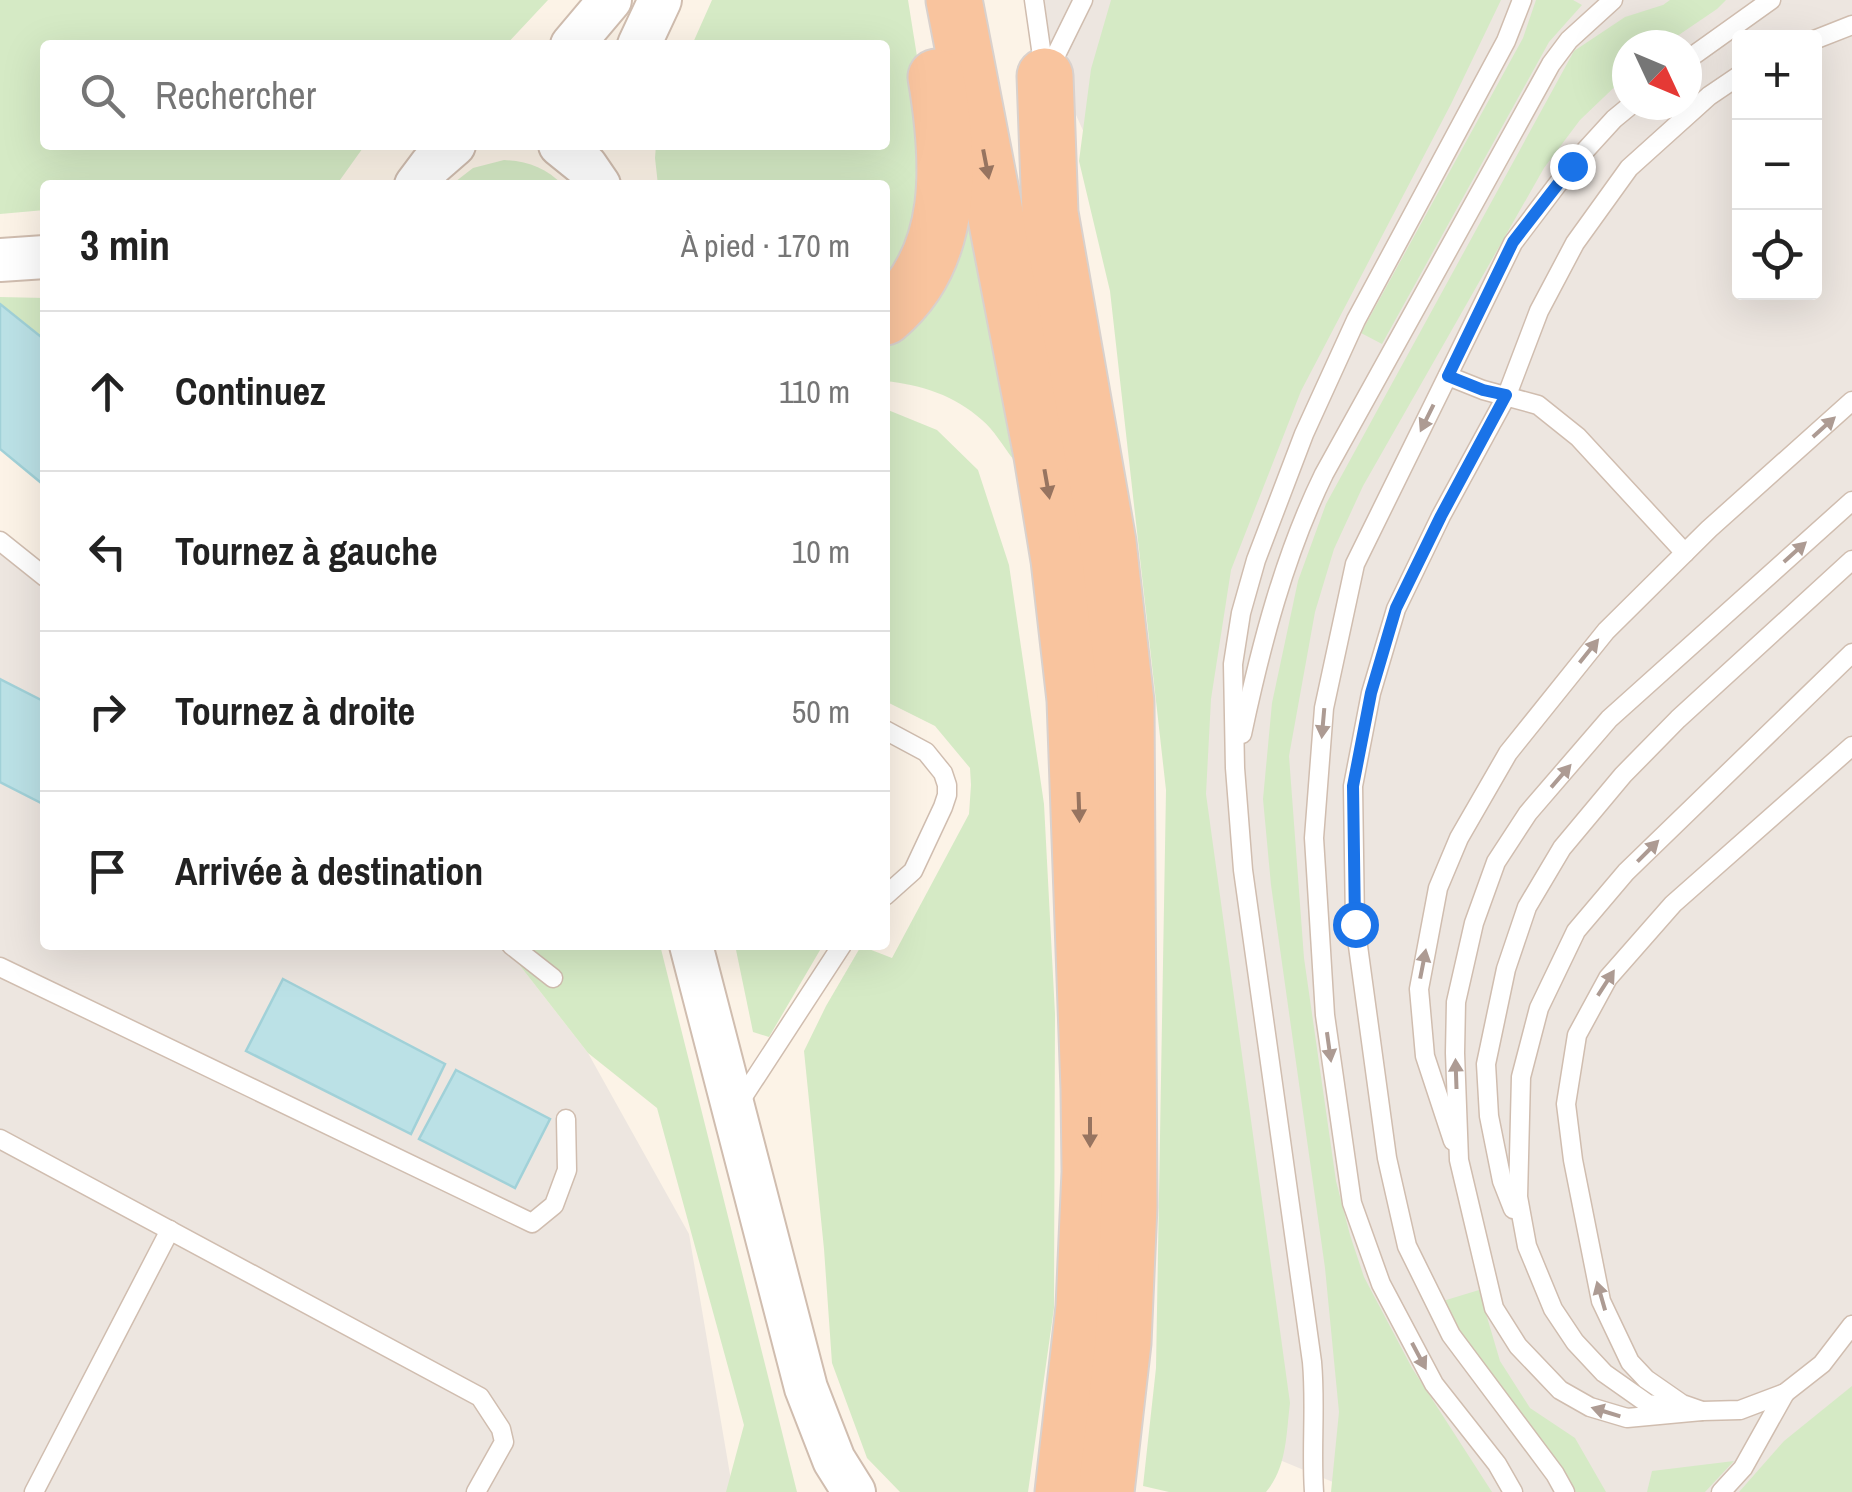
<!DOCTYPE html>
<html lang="fr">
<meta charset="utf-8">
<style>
body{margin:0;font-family:"Archivo Narrow",sans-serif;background:#f6f6f6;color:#222}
.controls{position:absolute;right:30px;top:30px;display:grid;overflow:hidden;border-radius:10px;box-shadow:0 10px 40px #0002}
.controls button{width:90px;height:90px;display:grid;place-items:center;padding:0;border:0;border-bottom:2px solid #e0e0e0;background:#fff;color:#222;font:50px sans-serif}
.compass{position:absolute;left:1612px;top:30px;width:90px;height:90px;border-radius:50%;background:#fff;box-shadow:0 10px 40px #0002;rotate:134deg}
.stop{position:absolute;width:30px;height:30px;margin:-22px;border:8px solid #1a73e8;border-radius:50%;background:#fff}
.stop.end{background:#1a73e8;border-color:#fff;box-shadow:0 2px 10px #0008}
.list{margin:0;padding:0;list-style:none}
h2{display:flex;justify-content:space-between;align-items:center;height:130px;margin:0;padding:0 40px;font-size:42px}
h2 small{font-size:32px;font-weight:400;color:#767676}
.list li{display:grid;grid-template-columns:65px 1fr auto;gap:30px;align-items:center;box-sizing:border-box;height:160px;padding:0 40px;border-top:2px solid #e0e0e0}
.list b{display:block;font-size:38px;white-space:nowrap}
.list em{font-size:32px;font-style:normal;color:#767676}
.icon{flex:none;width:55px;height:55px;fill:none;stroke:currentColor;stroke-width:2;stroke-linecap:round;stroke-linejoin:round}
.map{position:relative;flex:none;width:1852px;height:1492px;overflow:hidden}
.search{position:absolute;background:#fff;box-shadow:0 10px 40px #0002;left:40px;top:40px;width:850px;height:110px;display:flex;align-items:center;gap:25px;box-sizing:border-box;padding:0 35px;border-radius:10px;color:#767676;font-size:38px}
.panel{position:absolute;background:#fff;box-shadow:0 10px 40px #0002;left:40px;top:180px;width:850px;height:770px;border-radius:10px}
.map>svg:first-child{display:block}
.industrial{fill:#ede6e0;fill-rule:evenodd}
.green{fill:#d5eac5}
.water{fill:#bbe1e6;stroke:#a1d1d8;stroke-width:2.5}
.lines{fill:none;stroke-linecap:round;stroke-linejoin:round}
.service-casing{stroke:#d0bdaf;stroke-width:21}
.tertiary-casing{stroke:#d0bdaf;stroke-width:46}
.trunk-casing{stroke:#d9d1cd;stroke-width:59}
.service{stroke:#fff;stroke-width:18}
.tertiary{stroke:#fff;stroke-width:42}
.trunk{stroke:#f9c49e;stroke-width:55}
.oneway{fill:#977460}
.oneway2{fill:#ad9b93}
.route{stroke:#1a73e8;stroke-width:12}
</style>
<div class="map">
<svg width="1852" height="1492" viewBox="0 0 1852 1492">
<rect width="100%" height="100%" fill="#fcf3e7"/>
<g class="industrial">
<path d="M1024,0H1852V1492H1357L1217,1434L1171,746L1114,199ZM1740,38H1814V292H1740ZM1627,45H1687V105H1627Z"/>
<polygon points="0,534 45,571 45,945 504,945 588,1053 689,1234 733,1492 0,1492"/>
</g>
<g class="green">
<polygon points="0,0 548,0 506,45 45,45 45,145 365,145 340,180 294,185 45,185 45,210 0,214"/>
<polygon points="712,0 908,0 927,119 927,214 885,292 885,185 658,185 655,158 656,145 885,145 885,45 692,45"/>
<path d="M1111,0H1501L1451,104L1301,391L1231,570L1211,699L1206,794L1290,1403C1286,1435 1287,1467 1266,1492H1169L1143,1486L1156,1368L1166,790L1110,291L1079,161L1091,69Z"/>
<polygon points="1536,0 1573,0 1582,5 1549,42 1382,344 1361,333 1523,38"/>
<polygon points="1670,0 1726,0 1717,9 1664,45 1627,45 1627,75 1580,120 1544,168 1363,486 1334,549 1315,612 1289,756 1304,958 1336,1181 1350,1235 1364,1277 1412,1368 1492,1492 1331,1492 1339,1412 1325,1268 1271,885 1263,799 1272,703 1298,581 1326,504 1574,51 1625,17 1663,5"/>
<path d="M504,160C528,161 546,168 563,185H451L473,168Z"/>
<path d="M967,213L1013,459C1003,446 994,430 982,420C954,395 922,385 885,381V339Z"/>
<polygon points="0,297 45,298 45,340 0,304"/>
<polygon points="888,410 937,430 978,470 1009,565 1044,804 1055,1014 1054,1308 1028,1492 900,1492 867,1458 832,1363 824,1249 804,1051 826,1006 861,946 892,958 969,814 971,785 970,768 935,726 885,701 885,411"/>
<polygon points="504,945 660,945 797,1492 726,1492 744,1425 657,1108 588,1053"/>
<polygon points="735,945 823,945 769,1037 753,1032"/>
<polygon points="1479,1290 1500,1361 1530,1408 1575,1438 1606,1492 1576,1492 1467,1344 1443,1301"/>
<polygon points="1852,1386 1852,1492 1739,1492 1784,1441"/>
<polygon points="1734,1461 1705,1492 1647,1492 1652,1471"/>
</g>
<g class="water">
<polygon points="0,304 45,340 45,486 0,449"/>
<polygon points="0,679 45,702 45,805 0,782"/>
<polygon points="283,979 445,1064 411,1134 246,1051"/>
<polygon points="456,1070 550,1119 515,1188 419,1139"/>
</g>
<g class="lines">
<defs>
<g id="service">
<polyline points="1034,0 1044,70"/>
<polyline points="1814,40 1852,25"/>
<polyline points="1687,60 1771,0"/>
<polyline points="1048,71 1083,0"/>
<polyline points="1448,376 1483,390 1538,405 1578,437 1685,553"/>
<polyline points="0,541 45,577"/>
<polyline points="885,730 926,752 943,773 947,785 947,795 943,807 913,871 885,896"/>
<path d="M1242,734C1261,645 1284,556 1324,474L1551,64L1569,40L1613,0"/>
<polyline points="1852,746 1673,904 1608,978 1577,1035 1566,1104 1573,1160 1601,1301 1630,1362 1646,1379 1682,1404 1702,1411 1740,1410 1785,1393 1822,1364 1852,1325"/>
<polyline points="511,945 553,978"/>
<polyline points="0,967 532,1223 554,1205 567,1170 566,1119"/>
<polyline points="737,1106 842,945"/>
<polyline points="0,1139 480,1397 501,1429 504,1442 476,1492"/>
<polyline points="1453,1141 1425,1056 1419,989 1438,888 1459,838 1508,753 1606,631 1709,529 1852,401"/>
<polyline points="1513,1209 1502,1181 1489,1116 1486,1064 1506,969 1527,907 1562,848 1623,775 1678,719 1852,560"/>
<polyline points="1666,1407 1648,1404 1604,1373 1575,1342 1553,1309 1527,1246 1518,1197 1521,1077 1539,1008 1576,931 1626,872 1852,653"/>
<polyline points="1702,1411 1627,1418 1590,1407 1560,1390 1518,1346 1494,1308 1459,1160 1455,1053 1456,1002 1474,923 1496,862 1528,813 1609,719 1852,501"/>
<polyline points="34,1492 170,1230"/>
<path d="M1314,1492C1311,1448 1316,1406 1312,1362L1243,870L1235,768L1233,664L1241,613L1256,560L1304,434L1356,320L1506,41L1522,0"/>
<polyline points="1513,1492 1497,1464 1434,1384 1381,1284 1352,1203 1325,1015 1314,838 1324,708 1355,564 1513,243 1572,165 1614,119 1631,105"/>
<polyline points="1565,1492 1555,1474 1451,1335 1407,1246 1387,1158 1355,924 1353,786 1371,693 1396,609 1441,516 1507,395 1539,311 1575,243 1629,168 1709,96 1740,75"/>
<polyline points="1721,1492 1743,1468 1785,1393"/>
</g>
<g id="tertiary">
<polyline points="572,45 610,0"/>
<polyline points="639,45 660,0"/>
<polyline points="560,145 586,166 599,185"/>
<polyline points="416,185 431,165 454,145"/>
<polyline points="0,260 45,257"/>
<polyline points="691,945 806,1388 834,1460 854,1492"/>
</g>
<g id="trunk">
<polyline points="954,0 1042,456 1059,560 1075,700 1089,1089 1090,1172 1084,1307 1063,1492"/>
<polyline points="1045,76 1050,213 1108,542 1126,702 1129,1206 1123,1343 1106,1492"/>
<path d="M885,317C957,257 950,160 936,77"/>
</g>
</defs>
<use href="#service" class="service-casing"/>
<use href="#tertiary" class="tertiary-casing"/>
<use href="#trunk" class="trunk-casing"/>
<use href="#service" class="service"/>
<use href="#tertiary" class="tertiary"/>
<use href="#trunk" class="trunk"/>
</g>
<defs><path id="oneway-solid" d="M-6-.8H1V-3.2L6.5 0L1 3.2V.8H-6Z" transform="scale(2.5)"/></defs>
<g class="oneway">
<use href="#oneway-solid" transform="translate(986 164) rotate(79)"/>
<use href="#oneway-solid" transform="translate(1047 484) rotate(80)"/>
<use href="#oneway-solid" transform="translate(1079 807) rotate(88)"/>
<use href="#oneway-solid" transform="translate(1090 1132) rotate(90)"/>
</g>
<g class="oneway2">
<use href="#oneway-solid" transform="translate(1427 418) rotate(116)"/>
<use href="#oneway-solid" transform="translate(1824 427) rotate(-42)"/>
<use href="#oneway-solid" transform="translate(1795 552) rotate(-42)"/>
<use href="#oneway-solid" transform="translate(1589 651) rotate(-51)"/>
<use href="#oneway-solid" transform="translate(1323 723) rotate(95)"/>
<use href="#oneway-solid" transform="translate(1561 776) rotate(-49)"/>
<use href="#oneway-solid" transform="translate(1648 851) rotate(-45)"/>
<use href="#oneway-solid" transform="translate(1423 964) rotate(-79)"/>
<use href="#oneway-solid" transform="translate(1606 983) rotate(-57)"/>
<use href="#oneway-solid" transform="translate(1329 1047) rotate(82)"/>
<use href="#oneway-solid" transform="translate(1456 1074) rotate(-92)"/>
<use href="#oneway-solid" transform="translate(1601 1296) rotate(-106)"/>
<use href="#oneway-solid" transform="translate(1419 1356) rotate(62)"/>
<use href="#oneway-solid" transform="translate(1606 1412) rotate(-163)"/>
</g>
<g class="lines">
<polyline class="route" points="1355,924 1353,786 1371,693 1396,608 1441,516 1506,395 1483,390 1448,376 1513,242 1572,166"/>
</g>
</svg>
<div class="controls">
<button>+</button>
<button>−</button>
<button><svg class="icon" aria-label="locate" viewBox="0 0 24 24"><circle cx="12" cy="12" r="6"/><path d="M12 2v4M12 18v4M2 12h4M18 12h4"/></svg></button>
</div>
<svg class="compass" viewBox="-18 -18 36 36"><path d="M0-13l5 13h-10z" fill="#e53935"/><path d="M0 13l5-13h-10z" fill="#767676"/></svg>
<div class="stop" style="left:1355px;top:924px"></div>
<div class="stop end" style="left:1572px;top:166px"></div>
<div class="search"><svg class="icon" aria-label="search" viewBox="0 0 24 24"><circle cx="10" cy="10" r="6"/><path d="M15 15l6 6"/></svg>Rechercher</div>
<section class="panel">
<h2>3 min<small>À pied · 170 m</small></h2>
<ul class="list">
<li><svg class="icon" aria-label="ahead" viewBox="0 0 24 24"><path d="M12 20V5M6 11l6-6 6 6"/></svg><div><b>Continuez</b></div><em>110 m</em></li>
<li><svg class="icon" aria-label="left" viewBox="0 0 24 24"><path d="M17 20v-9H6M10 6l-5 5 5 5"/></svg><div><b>Tournez à gauche</b></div><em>10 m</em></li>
<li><svg class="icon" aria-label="right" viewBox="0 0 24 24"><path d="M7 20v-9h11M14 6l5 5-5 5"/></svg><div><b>Tournez à droite</b></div><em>50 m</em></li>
<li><svg class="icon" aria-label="arrive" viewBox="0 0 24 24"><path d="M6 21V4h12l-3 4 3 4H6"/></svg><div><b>Arrivée à destination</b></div></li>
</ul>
</section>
</div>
